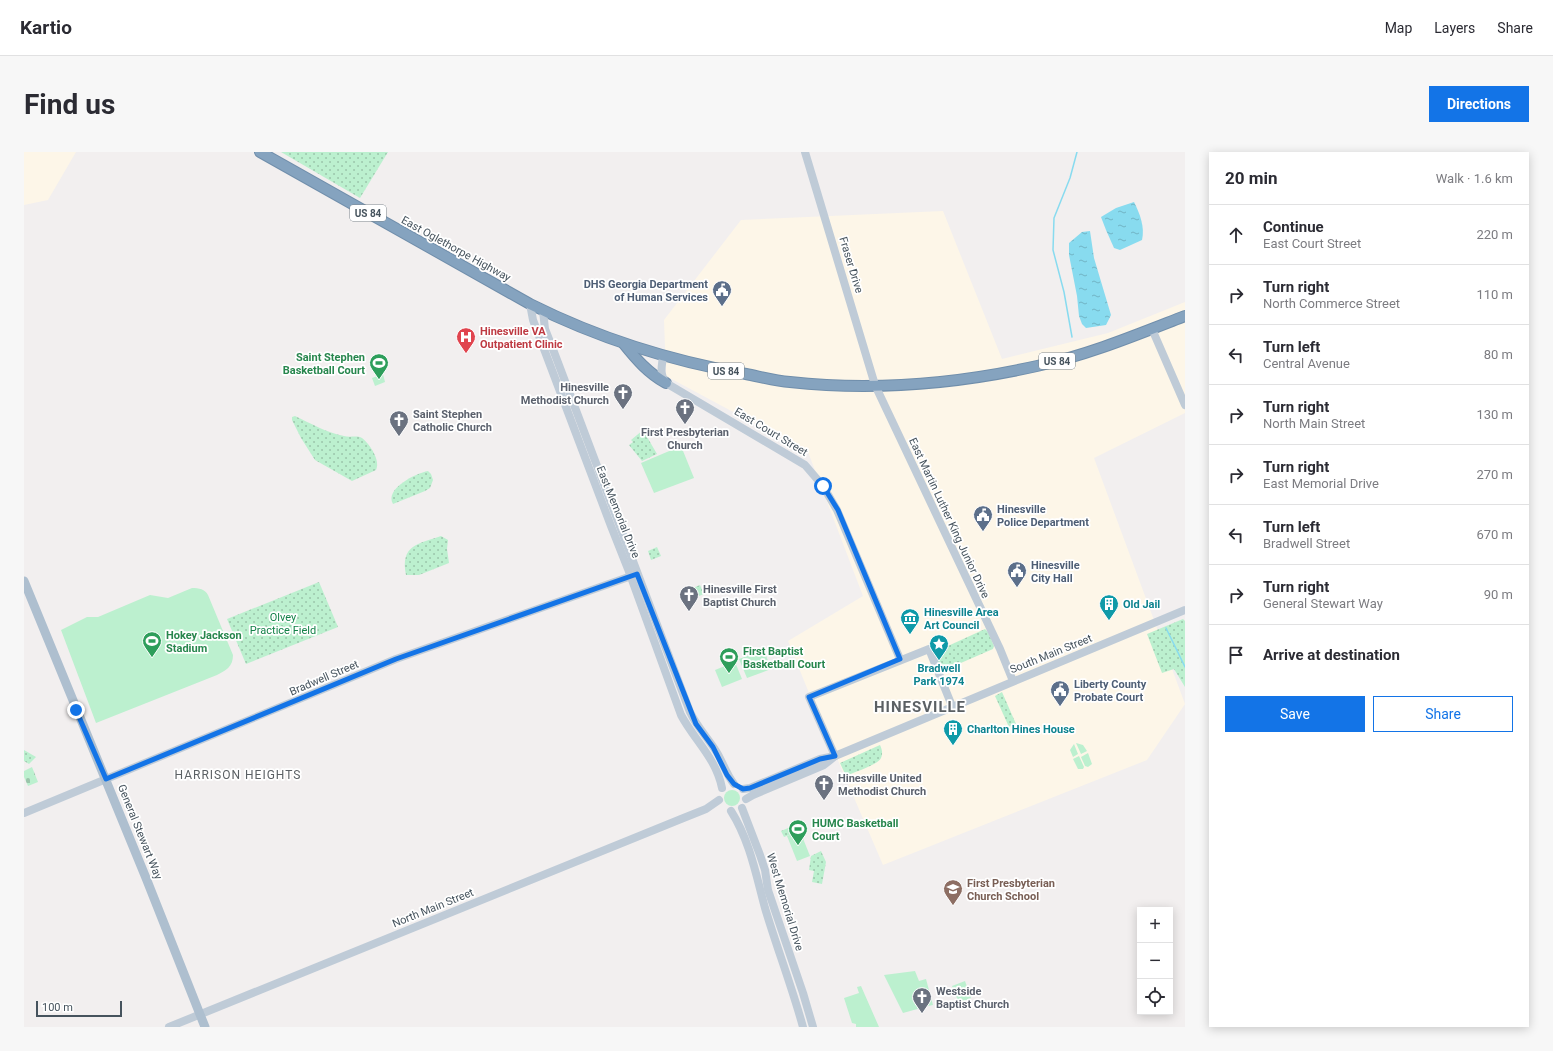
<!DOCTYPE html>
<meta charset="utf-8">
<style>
body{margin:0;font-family:Roboto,sans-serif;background:#f7f7f7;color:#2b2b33}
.controls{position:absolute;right:12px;bottom:12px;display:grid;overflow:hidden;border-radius:0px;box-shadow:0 2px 10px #0003}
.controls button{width:36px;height:36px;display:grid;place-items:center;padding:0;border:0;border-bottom:1px solid #e1e1e2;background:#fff;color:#2b2b33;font:20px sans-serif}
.scale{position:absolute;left:12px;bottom:10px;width:86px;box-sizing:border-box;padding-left:4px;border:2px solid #46535d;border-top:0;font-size:11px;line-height:14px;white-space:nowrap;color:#46535d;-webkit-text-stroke:3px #fff;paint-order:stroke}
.stop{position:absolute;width:12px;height:12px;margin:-9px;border:3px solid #1374e7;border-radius:50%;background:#fff}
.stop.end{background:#1374e7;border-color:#fff;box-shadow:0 1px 4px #0008}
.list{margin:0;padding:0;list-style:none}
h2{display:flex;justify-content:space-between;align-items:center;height:52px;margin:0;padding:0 16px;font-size:17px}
h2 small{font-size:13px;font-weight:400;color:#7c7c81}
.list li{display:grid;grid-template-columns:26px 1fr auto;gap:12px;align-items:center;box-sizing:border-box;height:60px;padding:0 16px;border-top:1px solid #e1e1e2}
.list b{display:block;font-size:15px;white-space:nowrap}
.list p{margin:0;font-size:13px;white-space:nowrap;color:#7c7c81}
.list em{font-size:13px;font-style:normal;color:#7c7c81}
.actions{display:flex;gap:8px;padding:12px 16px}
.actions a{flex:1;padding:9px 0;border:1px solid #1374e7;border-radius:0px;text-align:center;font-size:14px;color:#1374e7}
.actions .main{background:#1374e7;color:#fff}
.icon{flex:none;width:22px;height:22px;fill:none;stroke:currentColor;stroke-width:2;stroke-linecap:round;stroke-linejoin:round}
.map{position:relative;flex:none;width:1161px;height:875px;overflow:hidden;border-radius:0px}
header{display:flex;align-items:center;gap:24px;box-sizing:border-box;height:56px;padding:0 20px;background:#fff;border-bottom:1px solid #e1e1e2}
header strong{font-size:19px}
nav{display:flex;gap:22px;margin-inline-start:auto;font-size:14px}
.intro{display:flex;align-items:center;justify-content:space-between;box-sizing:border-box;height:96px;padding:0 24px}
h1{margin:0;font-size:28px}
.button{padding:10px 18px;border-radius:0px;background:#1374e7;color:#fff;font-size:14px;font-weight:700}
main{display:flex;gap:24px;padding:0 24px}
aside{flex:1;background:#fff;border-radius:0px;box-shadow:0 2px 10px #0003}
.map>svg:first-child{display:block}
.commercial{fill:#fdf6e8}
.grass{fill:#bcf0cf}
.cemetery{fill:url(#cemetery-stones)}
.park{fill:url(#park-dots)}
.water{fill:url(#water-ripples)}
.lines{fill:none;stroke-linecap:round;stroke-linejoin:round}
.stream{stroke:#88dbef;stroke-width:1.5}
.highway-casing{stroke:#708eab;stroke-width:12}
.secondary{stroke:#bfcbd7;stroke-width:8}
.primary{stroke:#aebfcf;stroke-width:9}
.highway{stroke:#85a3bf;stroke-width:10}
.route{stroke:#1374e7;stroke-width:5}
.labels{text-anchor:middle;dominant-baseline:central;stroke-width:3.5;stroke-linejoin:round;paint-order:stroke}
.shield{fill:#fff;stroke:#7e878e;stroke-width:1}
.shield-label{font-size:10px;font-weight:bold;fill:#46535d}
.street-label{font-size:11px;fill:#46535d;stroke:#fff}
.service-label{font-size:11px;font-weight:bold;fill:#4e5e75;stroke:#fff;text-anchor:start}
.health-label{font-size:11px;font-weight:bold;fill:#be3a42;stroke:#fff;text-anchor:start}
.leisure-label{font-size:11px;font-weight:bold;fill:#27864d;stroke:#fff;text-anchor:start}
.worship-label{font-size:11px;font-weight:bold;fill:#5b616d;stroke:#fff;text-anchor:start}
.culture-label{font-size:11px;font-weight:bold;fill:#0d838f;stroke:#fff;text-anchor:start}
.park-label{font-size:11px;fill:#148249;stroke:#fff}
.education-label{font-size:11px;font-weight:bold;fill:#785e54;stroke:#fff;text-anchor:start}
.neighbourhood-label{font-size:12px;letter-spacing:1px;fill:#5b6064;stroke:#fff}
.district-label{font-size:15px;font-weight:bold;letter-spacing:1px;fill:#5b6064;stroke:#fff}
</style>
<header>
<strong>Kartio</strong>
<nav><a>Map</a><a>Layers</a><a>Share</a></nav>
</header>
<div class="intro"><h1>Find us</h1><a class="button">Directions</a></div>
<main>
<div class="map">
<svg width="1161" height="875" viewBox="0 0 1161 875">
<defs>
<pattern id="cemetery-stones" width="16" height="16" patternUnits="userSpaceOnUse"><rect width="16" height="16" fill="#bcf0cf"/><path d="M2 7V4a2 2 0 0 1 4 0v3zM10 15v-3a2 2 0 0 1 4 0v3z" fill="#9bc5ab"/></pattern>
<pattern id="park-dots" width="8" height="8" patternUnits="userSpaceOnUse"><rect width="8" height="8" fill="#bcf0cf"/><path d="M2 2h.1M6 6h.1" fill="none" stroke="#9bc5ab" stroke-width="1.8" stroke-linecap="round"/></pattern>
<pattern id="water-ripples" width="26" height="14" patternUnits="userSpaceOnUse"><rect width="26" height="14" fill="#88dbef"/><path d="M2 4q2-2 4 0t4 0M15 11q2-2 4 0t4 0" fill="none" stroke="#71b4c5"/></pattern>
</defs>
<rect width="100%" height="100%" fill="#f2efef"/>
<g class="commercial">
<polygon points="0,0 52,0 24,48 0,53"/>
<polygon points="919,59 978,207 1084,181 1161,150 1161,261 1070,306 1161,552 1123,608 859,713 785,541 764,489 839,444 784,300 642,224 640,168 717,68"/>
</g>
<g class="grass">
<polygon points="359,222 361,230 351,234 348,226"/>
<polygon points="657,294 670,326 630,341 617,311"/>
<path d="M168,436C175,436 181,437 184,443L209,503C209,515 202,518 193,523L72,571L37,478L63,465H74L126,443L144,446Z"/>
<polygon points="740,498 747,517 723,526 715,507"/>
<polygon points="711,510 718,527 698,535 691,518"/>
<polygon points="1052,591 1059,593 1063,599 1057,602"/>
<polygon points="1050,592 1054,602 1049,605 1046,598"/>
<polygon points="1064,601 1068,612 1064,615 1061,614 1057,605"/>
<polygon points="1055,604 1060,615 1059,617 1054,617 1049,607"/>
<circle cx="708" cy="646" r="8"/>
<polygon points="776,679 786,704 773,709 763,684"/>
<polygon points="891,819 895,829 902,827 909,853 904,854 902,850 896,852 897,856 879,861 860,823"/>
<polygon points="941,829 947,846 935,851 928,834"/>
<polygon points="837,834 855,875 832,875 832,872 828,871 820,846 835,841 833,835"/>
</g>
<polygon class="cemetery" points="8,615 14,630 4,634 0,625 0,619"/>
<g class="park">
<polygon points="257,0 364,0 336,46"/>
<path d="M271,264C286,271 303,281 320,284C326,286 333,283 338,286C346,292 357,309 352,318L328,329L291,308L277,286L268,268V265Z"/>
<polygon points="619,278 633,302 618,309 605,293 609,290 607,288"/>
<path d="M404,319L407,322L409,328L406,336L401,339L369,352C360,337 392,321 404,319Z"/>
<path d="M417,384L424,388L423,397L425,411L395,423H382C376,393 394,392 417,384Z"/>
<polygon points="633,395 637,404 627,408 624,399"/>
<polygon points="295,430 314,475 222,512 203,467"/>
<polygon points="676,433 680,442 660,450 657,441"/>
<polygon points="1159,467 1161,469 1161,535 1150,517 1138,521 1123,482"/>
<polygon points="961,477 964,480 970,494 969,497 923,517 916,516 910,502 913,499"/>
<polygon points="978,540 992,572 985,575 971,544"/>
<path d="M856,593C858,597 859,602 857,606C854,613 830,620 822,624L816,611Z"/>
<polygon points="0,598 12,605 5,612 0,609"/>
<polygon points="769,674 773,680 760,685 757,679"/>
<polygon points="797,699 802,710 798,732 788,730 790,719 785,718 787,704"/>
</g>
<g class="water">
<path d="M1110,50C1116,62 1121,75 1118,88L1096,98L1090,96L1082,78L1077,65L1092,56Z"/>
<polygon points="1066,79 1070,106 1087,163 1082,173 1062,176 1058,172 1055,164 1053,144 1045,103 1045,91 1058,80"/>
</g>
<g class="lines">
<g class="stream">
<polyline points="1048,185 1040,140 1029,98 1030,66 1046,26 1053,0"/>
<polyline points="1142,476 1161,515"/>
</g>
<defs>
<g id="highway">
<path d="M236,0L506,152C574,186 647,209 722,222C737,225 751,229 766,230C848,239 932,232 1013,214C1064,203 1112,183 1161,164"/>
<path d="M600,192C612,207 624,221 642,231"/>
</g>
</defs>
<use href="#highway" class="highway-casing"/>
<g class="secondary">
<polyline points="781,0 851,233 976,497 989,529"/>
<path d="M506,152L509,168L587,374L604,417L657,563C671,589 692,606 698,636"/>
<path d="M519,159L521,177L530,200L666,560C673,575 684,586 692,599C699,610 702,622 710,632"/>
<polyline points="1128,177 1161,253"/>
<path d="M639,204C638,214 635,222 642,231L781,313L799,334L813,358L876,507"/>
<polyline points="811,604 785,545 905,497 928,554"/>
<polyline points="719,637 726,636 796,607 811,604 1161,458"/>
<polyline points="722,647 729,643 800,613 810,605"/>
<polyline points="718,656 736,703 741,718 744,738 779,841 789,875"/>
<path d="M707,659C726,689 732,723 741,756C753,796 768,835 779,875"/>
<polyline points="0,661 372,507 613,422"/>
<polyline points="145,875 657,667 682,657 695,648"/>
</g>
<polyline class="primary" points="0,429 122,726 181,875"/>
<use href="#highway" class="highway"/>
</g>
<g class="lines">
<polyline class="route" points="52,558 82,627 372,507 613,422 672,572 689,595 703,623 710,632 719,637 726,636 796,607 811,604 785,545 876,507 814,358 799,334"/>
</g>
<defs>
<symbol id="civic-pin" viewBox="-11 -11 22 30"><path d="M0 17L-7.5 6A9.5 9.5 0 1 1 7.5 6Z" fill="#5c6f8a" stroke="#fff"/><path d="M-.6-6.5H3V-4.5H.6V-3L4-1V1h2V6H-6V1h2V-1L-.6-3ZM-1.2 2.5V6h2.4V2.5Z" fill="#fff"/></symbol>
<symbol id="hospital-pin" viewBox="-11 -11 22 30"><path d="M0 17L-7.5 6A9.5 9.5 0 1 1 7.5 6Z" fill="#e0444e" stroke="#fff"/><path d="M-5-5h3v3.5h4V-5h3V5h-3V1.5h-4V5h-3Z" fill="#fff"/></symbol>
<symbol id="stadium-pin" viewBox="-11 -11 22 30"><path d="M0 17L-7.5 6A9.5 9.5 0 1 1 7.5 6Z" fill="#2e9e5b" stroke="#fff"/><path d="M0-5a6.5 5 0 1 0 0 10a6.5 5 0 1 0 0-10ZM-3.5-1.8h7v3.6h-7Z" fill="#fff"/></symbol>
<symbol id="church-pin" viewBox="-11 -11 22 30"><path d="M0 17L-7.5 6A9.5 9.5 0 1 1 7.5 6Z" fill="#6b7280" stroke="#fff"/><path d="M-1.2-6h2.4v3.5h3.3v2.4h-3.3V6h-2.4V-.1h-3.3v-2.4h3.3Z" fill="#fff"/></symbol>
<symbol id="building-pin" viewBox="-11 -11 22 30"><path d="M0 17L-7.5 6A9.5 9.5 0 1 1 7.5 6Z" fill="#0f9aa8" stroke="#fff"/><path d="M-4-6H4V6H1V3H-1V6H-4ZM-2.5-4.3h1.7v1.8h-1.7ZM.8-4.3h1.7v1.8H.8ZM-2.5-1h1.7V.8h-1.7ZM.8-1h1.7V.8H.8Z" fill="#fff"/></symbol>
<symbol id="museum-pin" viewBox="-11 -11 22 30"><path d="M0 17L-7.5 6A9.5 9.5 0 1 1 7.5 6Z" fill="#0f9aa8" stroke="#fff"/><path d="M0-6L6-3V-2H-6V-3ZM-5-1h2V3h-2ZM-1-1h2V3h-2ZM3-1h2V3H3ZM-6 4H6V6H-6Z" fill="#fff"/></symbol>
<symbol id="sight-pin" viewBox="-11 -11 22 30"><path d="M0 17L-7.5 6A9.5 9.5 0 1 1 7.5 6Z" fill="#0f9aa8" stroke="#fff"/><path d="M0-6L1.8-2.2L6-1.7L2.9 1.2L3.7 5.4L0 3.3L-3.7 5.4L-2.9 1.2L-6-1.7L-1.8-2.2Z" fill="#fff"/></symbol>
<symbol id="school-pin" viewBox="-11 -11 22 30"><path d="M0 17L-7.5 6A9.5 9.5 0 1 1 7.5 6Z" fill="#8d6e63" stroke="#fff"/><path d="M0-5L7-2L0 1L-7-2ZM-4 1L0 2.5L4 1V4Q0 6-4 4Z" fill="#fff"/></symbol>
</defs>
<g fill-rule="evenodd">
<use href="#civic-pin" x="687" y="127" width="22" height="30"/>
<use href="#hospital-pin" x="431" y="174" width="22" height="30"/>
<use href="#stadium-pin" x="344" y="200" width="22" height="30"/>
<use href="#church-pin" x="588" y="230" width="22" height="30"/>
<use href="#church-pin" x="650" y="245" width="22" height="30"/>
<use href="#church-pin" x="364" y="257" width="22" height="30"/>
<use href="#civic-pin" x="948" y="352" width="22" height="30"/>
<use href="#civic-pin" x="982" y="408" width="22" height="30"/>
<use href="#church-pin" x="654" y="432" width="22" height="30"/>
<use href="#building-pin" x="1074" y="441" width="22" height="30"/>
<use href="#museum-pin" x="875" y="455" width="22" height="30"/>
<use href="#stadium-pin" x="117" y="478" width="22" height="30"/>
<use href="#sight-pin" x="904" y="481" width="22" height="30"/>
<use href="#stadium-pin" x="694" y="494" width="22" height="30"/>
<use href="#civic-pin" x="1025" y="527" width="22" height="30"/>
<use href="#building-pin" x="918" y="566" width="22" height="30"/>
<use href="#church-pin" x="789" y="621" width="22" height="30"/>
<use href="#stadium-pin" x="763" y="666" width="22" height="30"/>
<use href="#school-pin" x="918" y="726" width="22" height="30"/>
<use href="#church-pin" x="887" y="834" width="22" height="30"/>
</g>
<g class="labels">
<g class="shield">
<rect x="326" y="53" width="36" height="16" rx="3"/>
<rect x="1015" y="201" width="36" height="16" rx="3"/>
<rect x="684" y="211" width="36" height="16" rx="3"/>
</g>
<g class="shield-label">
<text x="344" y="61">US 84</text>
<text x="1033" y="209">US 84</text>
<text x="702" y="219">US 84</text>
</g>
<g class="street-label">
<text transform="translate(432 97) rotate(29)">East Oglethorpe Highway</text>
<text transform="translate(827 113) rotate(73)">Fraser Drive</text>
<text transform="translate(747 280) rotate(31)">East Court Street</text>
<text transform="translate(594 360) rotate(68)">East Memorial Drive</text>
<text transform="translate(925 366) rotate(65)">East Martin Luther King Junior Drive</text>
<text transform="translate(1027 502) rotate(-22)">South Main Street</text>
<text transform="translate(300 526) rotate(-23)">Bradwell Street</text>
<text transform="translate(116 680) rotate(68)">General Stewart Way</text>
<text transform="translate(761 750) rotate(73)">West Memorial Drive</text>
<text transform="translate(409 756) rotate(-22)">North Main Street</text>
</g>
<g class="service-label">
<text x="684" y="132" text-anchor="end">DHS Georgia Department<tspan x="684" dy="13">of Human Services</tspan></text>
<text x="973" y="357">Hinesville<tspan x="973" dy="13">Police Department</tspan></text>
<text x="1007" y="413">Hinesville<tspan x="1007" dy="13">City Hall</tspan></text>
<text x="1050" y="532">Liberty County<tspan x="1050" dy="13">Probate Court</tspan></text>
</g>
<g class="health-label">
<text x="456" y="179">Hinesville VA<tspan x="456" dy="13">Outpatient Clinic</tspan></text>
</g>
<g class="leisure-label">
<text x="341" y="205" text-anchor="end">Saint Stephen<tspan x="341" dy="13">Basketball Court</tspan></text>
<text x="142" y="483">Hokey Jackson<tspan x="142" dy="13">Stadium</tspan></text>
<text x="719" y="499">First Baptist<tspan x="719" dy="13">Basketball Court</tspan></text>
<text x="788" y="671">HUMC Basketball<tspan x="788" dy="13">Court</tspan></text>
</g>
<g class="worship-label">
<text x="585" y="235" text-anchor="end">Hinesville<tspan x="585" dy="13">Methodist Church</tspan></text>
<text x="389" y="262">Saint Stephen<tspan x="389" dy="13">Catholic Church</tspan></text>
<text x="661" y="280" text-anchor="middle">First Presbyterian<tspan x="661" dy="13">Church</tspan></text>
<text x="679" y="437">Hinesville First<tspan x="679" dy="13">Baptist Church</tspan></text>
<text x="814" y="626">Hinesville United<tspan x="814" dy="13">Methodist Church</tspan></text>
<text x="912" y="839">Westside<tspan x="912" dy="13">Baptist Church</tspan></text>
</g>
<g class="culture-label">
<text x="1099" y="452">Old Jail</text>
<text x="900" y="460">Hinesville Area<tspan x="900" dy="13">Art Council</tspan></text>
<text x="915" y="516" text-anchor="middle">Bradwell<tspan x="915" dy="13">Park 1974</tspan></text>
<text x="943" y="577">Charlton Hines House</text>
</g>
<g class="park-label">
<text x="259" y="465">Olvey<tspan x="259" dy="13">Practice Field</tspan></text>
</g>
<g class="education-label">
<text x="943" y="731">First Presbyterian<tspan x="943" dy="13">Church School</tspan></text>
</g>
<g class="neighbourhood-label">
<text x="214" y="623">HARRISON HEIGHTS</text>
</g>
<g class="district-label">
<text x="896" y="555">HINESVILLE</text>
</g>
</g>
</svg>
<div class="controls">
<button>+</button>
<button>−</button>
<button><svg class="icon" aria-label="locate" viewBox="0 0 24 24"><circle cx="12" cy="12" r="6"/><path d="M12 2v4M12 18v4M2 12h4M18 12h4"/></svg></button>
</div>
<div class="scale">100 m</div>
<div class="stop" style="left:799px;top:334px"></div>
<div class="stop end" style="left:52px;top:558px"></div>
</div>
<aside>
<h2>20 min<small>Walk · 1.6 km</small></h2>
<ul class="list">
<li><svg class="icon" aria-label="ahead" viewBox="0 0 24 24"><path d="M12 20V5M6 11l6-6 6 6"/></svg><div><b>Continue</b><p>East Court Street</p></div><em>220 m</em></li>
<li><svg class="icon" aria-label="right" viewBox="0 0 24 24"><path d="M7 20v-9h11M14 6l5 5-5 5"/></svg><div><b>Turn right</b><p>North Commerce Street</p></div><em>110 m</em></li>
<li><svg class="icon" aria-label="left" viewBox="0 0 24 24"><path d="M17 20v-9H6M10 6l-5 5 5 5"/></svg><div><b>Turn left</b><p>Central Avenue</p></div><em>80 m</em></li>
<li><svg class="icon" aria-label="right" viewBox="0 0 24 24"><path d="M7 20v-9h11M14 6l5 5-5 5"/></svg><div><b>Turn right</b><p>North Main Street</p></div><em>130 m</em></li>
<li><svg class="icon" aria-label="right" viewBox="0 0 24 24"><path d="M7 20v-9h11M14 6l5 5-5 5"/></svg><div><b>Turn right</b><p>East Memorial Drive</p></div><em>270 m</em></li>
<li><svg class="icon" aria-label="left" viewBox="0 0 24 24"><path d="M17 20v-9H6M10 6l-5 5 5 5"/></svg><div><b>Turn left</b><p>Bradwell Street</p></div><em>670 m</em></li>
<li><svg class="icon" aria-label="right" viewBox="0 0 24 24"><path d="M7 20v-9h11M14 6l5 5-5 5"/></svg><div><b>Turn right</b><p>General Stewart Way</p></div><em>90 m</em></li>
<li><svg class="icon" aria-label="arrive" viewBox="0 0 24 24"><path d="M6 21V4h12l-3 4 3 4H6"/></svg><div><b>Arrive at destination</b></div></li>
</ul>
<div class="actions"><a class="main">Save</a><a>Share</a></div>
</aside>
</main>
